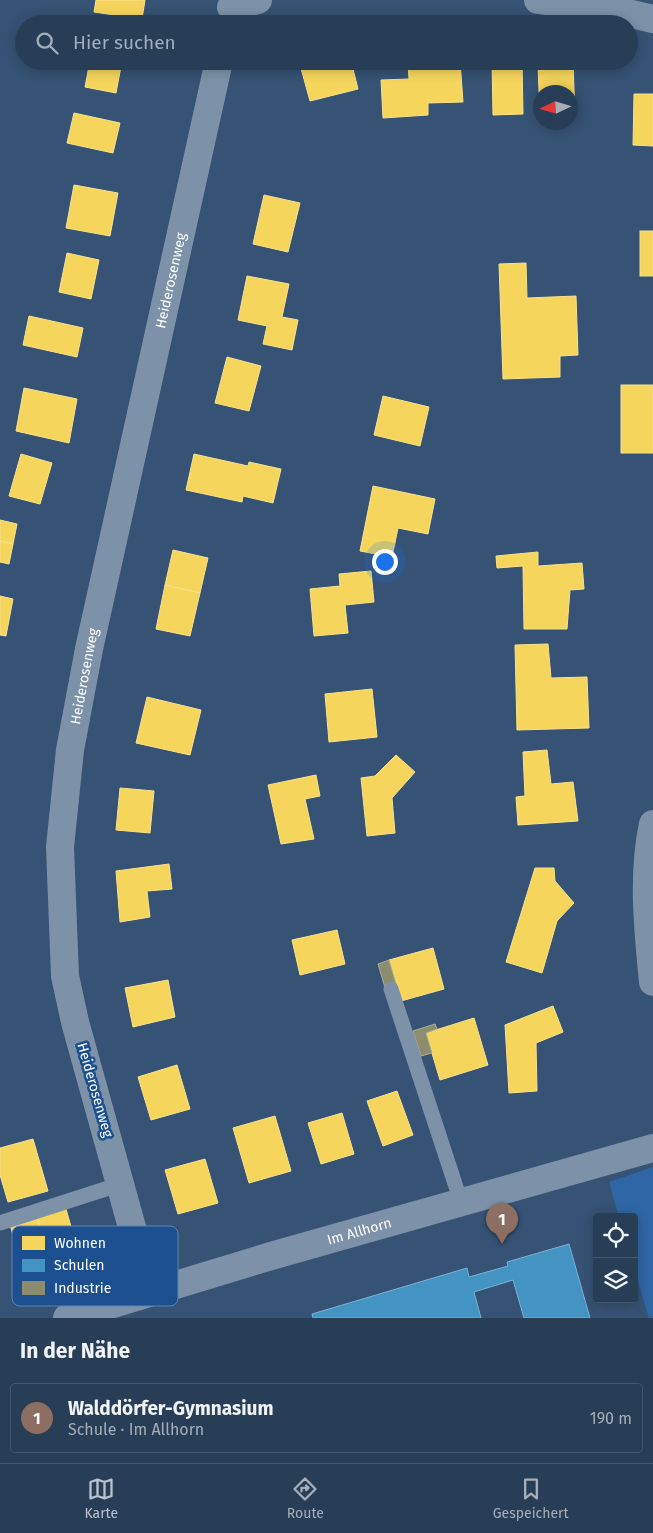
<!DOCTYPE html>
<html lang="de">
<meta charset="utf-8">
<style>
body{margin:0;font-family:"Fira Sans",sans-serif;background:#344961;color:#f1f3f6}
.controls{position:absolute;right:15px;bottom:15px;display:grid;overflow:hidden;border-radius:5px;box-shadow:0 2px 12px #0003}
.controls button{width:45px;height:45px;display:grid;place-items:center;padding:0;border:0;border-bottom:1px solid #44576d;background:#283e57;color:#f1f3f6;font:25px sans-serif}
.compass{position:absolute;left:533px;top:85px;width:45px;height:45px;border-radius:50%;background:#283e57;box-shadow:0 2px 12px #0003;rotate:266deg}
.you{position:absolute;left:384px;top:561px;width:18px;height:18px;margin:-12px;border:4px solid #fff;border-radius:50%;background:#1a73e8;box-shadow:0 0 0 8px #1a73e833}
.badge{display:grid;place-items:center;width:32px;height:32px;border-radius:50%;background:#b9c2ce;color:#fff;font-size:16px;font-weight:700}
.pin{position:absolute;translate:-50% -41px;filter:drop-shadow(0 1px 2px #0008)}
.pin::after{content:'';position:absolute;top:26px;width:18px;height:15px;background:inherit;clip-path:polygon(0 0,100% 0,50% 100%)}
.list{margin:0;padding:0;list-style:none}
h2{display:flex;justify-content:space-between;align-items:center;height:65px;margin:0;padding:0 20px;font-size:21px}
h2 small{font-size:16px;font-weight:400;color:#a5aeba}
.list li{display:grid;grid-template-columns:32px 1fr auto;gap:15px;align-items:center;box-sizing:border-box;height:70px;margin:0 10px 10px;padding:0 10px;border:1px solid #44576d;border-radius:5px}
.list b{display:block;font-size:19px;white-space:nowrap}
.list p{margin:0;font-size:16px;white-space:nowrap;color:#a5aeba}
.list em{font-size:16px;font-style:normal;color:#a5aeba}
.icon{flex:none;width:28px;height:28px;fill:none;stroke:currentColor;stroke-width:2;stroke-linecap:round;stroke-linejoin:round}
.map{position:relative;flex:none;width:653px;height:1318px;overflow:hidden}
.search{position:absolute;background:#283e57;box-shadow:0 2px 12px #0003;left:15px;right:15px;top:15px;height:55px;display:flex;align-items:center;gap:12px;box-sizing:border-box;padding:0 18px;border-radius:28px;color:#a5aeba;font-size:19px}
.sheet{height:145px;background:#283e57}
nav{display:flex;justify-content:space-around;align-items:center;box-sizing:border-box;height:70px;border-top:1px solid #44576d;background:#283e57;font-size:14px;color:#a5aeba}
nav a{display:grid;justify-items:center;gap:2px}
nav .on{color:#b9c2ce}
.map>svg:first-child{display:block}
.green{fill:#2f66a5}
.homes{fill:#f6d55c;stroke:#f9e28d}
.schools{fill:#4393c3;stroke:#7bb3d5}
.industry{fill:#8c8c6e;stroke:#aeae9a}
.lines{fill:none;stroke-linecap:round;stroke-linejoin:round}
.service{stroke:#7d92a8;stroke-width:15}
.minor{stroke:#7d92a8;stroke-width:28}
.labels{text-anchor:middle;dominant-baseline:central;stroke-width:5;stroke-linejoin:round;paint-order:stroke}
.street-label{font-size:14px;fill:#fff;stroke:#1b4f8f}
.key{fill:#1b4f8f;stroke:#5f84b1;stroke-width:1}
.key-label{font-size:14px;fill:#fff}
</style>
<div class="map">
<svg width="653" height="1318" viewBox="0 0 653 1318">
<rect width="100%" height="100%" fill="#365274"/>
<polygon class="green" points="653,1167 653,1318 649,1318 634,1268 634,1217 619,1217 609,1182"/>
<g class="homes">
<polygon points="96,0 145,0 142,19 94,12"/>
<polygon points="90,61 122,61 116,93 85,87"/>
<polygon points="299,61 351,61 358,89 310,101"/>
<polygon points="408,61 460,61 463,102 428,103 428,115 383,118 381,80 409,79"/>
<polygon points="492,61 522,61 523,114 493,115"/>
<polygon points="573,63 575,116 570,117 570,92 540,92 540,117 538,64"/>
<polygon points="634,94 653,94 653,146 633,145"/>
<polygon points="74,113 120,123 113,153 67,143"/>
<polygon points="74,185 118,193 110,236 66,228"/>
<polygon points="264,195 300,203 288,252 253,244"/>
<rect x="640" y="231" width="13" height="45"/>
<polygon points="67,253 99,260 91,299 59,292"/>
<polygon points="526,263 527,298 576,296 578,355 560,356 560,377 503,379 499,264"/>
<polygon points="247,276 289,284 282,317 298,320 292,350 263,344 267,326 238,320"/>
<polygon points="29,316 83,328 77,357 23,345"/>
<polygon points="227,357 261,366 249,411 215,403"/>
<rect x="621" y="385" width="32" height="68"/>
<polygon points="24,388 77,399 69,443 16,431"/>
<polygon points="383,396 429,407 420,446 374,435"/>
<polygon points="21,454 52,463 40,504 9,496"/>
<polygon points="194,454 248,466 249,462 281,469 273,503 243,496 242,502 186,490"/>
<polygon points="373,486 435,499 428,534 398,528 392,557 360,551"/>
<polygon points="0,520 17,524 13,544 0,541"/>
<polygon points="0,541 13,544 9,564 0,562"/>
<polygon points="173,550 208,558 200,593 165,585"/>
<polygon points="538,552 538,566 582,563 584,589 570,590 567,629 524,629 523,566 497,568 496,556"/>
<polygon points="371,571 374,602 345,605 348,633 314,636 310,589 340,586 339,574"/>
<polygon points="165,585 200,593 190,636 156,629"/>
<polygon points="0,596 13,599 6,636 0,635"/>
<polygon points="548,644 551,678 587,677 589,728 517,730 515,645"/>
<polygon points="372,689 377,737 329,742 325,694"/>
<polygon points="147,697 201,710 190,755 136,743"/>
<polygon points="547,750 551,784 573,782 578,821 518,825 516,797 525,796 523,752"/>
<polygon points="396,755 415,772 392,798 395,833 367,836 361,778 375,776"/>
<polygon points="316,775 320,796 305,799 314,839 281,844 268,785"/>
<polygon points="120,788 154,791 150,833 116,830"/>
<polygon points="169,864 172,889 147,891 150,917 120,922 116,871"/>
<polygon points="535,868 554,868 555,881 574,903 557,921 542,973 506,962"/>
<polygon points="337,930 345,964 300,975 292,940"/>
<polygon points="433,948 444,989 401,1001 389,960"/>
<polygon points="168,980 175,1017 133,1027 125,988"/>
<polygon points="553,1006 563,1032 536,1043 537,1091 509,1093 505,1025"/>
<polygon points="474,1018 488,1065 440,1080 426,1033"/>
<polygon points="177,1065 190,1109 151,1120 138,1077"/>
<polygon points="397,1091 413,1135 383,1146 367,1101"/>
<polygon points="342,1113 354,1154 321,1164 308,1123"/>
<polygon points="275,1116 291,1171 249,1183 233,1128"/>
<polygon points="33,1139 48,1191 8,1202 0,1175 0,1148"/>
<polygon points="205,1159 218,1203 178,1214 165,1170"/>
<polygon points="66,1209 77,1248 49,1256 37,1217"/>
<polygon points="37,1217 49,1256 22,1264 10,1225"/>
</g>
<polygon class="schools" points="569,1244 590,1318 524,1318 513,1280 474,1292 481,1318 313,1318 312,1314 467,1268 469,1277 508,1266 507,1262"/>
<g class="industry">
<polygon points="389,960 397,987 386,991 378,964"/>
<polygon points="435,1024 437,1029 426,1033 432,1053 421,1056 413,1031"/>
</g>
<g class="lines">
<g class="service">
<polyline points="391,989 461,1202"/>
<polyline points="0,1223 121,1184"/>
</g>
<g class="minor">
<polyline points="538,0 619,11 653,19"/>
<polyline points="231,7 258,0"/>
<path d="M653,824C642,875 648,930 653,982"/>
<path id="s1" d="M150,1292L75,1022L65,976L60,847L70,750L89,649L219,61"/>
<path id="s2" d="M67,1318L271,1256L653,1148"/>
</g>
</g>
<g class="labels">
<g class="street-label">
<text stroke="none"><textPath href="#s1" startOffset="1034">Heiderosenweg</textPath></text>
<text stroke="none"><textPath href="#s1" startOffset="629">Heiderosenweg</textPath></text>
<text transform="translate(95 1090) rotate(74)">Heiderosenweg</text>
<text stroke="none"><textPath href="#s2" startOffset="305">Im Allhorn</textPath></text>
</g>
</g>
<rect x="12" y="1226" width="166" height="80" rx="8" class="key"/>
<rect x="22" y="1236" width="23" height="14" fill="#f6d55c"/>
<rect x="22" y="1259" width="23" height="13" fill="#4393c3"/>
<rect x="22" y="1281" width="23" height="14" fill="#8c8c6e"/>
<g class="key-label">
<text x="54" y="1248">Wohnen</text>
<text x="54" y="1270">Schulen</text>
<text x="54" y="1293">Industrie</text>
</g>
</svg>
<div class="controls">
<button><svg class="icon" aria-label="locate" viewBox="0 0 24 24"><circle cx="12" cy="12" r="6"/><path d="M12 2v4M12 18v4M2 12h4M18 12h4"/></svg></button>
<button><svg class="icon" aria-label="layers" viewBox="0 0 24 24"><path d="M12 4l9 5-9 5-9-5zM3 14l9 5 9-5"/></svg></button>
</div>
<svg class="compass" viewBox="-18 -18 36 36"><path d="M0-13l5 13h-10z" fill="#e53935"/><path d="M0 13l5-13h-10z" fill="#a5aeba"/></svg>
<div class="you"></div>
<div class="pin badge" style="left:502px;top:1244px;background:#8d6e63">1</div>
<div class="search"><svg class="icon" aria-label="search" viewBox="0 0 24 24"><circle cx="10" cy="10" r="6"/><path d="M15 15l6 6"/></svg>Hier suchen</div>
</div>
<section class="sheet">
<h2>In der Nähe<small></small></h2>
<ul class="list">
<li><span class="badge" style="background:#8d6e63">1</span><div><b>Walddörfer-Gymnasium</b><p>Schule · Im Allhorn</p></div><em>190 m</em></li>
</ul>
</section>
<nav>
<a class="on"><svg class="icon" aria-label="map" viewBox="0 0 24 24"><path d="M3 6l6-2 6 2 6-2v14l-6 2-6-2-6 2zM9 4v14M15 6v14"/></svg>Karte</a>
<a><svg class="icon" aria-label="directions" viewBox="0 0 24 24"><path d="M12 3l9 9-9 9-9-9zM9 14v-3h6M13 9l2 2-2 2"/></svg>Route</a>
<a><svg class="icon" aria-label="saved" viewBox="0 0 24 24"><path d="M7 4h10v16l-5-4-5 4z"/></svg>Gespeichert</a>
</nav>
